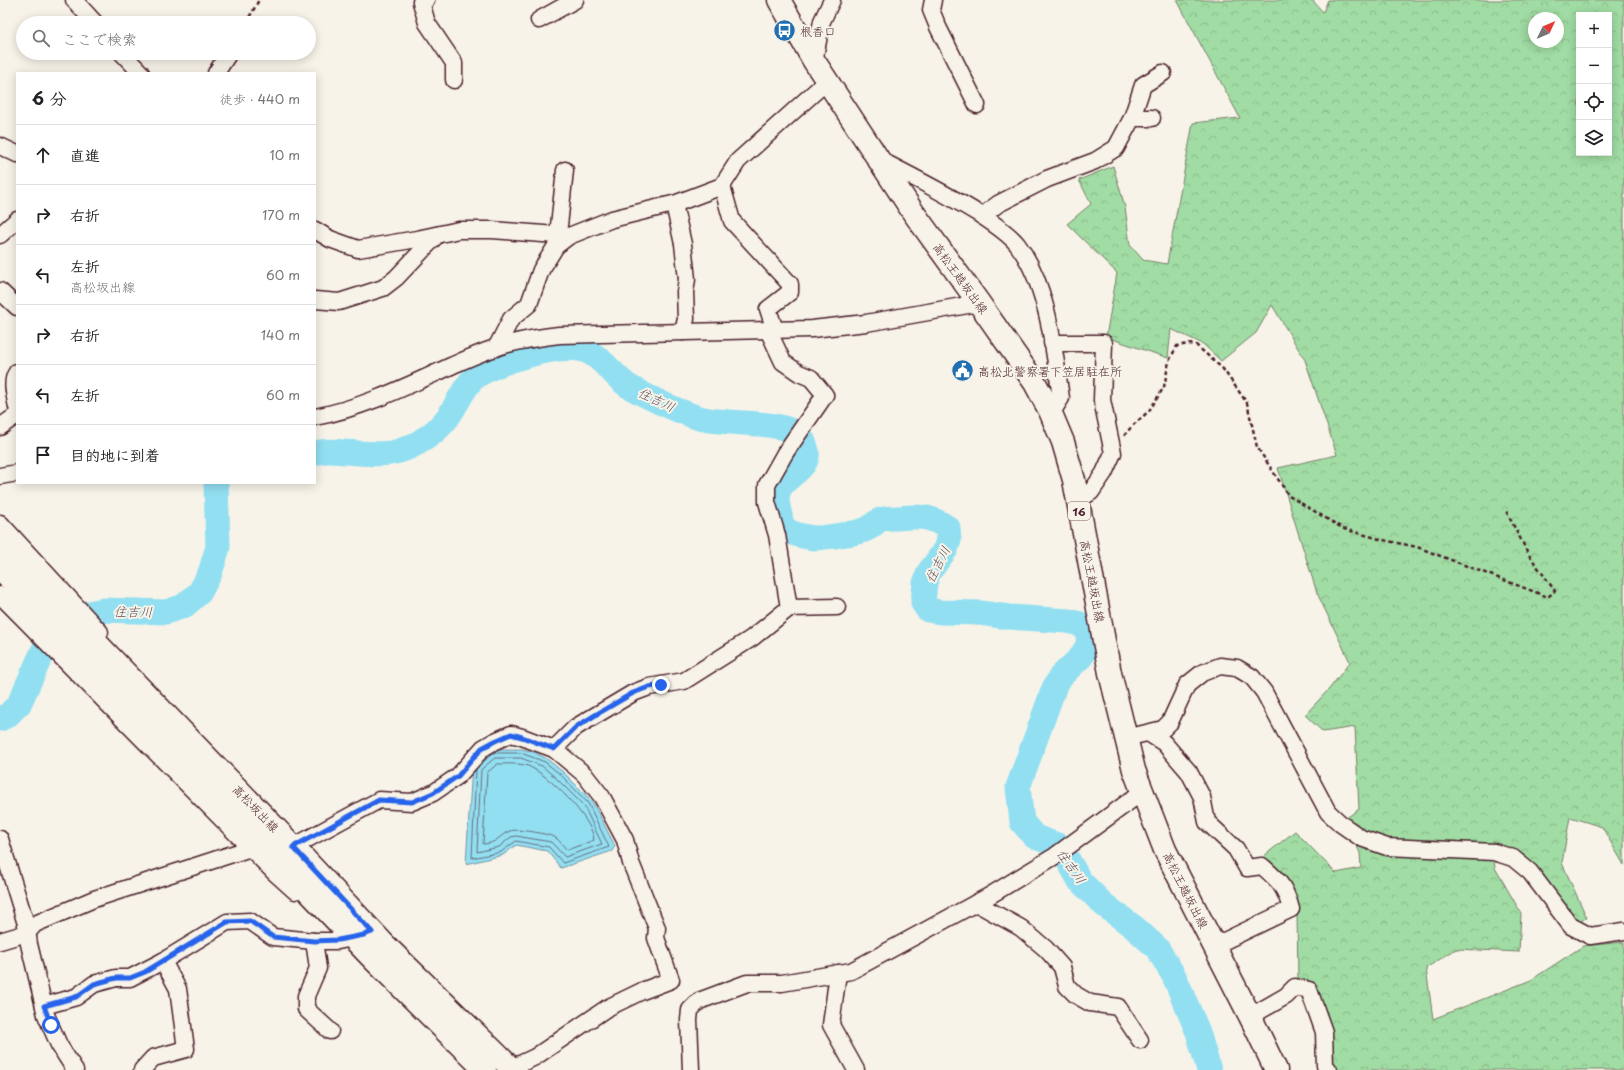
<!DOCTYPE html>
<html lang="ja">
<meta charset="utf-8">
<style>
body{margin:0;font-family:"Playpen Sans","Klee One",sans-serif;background:#f6f6f6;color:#202124}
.controls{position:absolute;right:12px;top:12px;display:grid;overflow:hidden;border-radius:0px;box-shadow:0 2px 10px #0003}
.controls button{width:36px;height:36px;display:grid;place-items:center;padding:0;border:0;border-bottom:1px solid #e0e0e0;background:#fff;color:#202124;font:20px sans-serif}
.compass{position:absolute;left:1528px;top:12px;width:36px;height:36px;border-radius:50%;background:#fff;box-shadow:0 2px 10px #0003;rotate:46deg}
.stop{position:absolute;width:12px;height:12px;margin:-9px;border:3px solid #2563eb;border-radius:50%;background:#fff}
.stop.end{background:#2563eb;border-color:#fff;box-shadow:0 1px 4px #0008}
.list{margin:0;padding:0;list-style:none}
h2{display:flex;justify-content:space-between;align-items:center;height:52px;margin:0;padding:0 16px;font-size:17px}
h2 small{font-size:13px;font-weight:400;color:#757577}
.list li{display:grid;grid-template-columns:26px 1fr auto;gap:12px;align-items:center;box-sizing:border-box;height:60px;padding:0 16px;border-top:1px solid #e0e0e0}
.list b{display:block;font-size:15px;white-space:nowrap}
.list p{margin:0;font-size:13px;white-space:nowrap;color:#757577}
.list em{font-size:13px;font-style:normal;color:#757577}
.icon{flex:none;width:22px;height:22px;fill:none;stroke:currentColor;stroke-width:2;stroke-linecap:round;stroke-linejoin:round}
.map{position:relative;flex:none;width:1624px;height:1070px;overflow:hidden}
.search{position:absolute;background:#fff;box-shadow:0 2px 10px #0003;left:16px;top:16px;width:300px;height:44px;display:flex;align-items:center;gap:10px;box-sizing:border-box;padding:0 14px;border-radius:22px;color:#757577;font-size:15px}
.panel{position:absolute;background:#fff;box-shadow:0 2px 10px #0003;left:16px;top:72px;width:300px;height:412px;border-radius:0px}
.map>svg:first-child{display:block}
.forest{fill:url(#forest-crowns);stroke:#757e67;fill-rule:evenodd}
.water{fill:#92dff2;stroke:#7592a2}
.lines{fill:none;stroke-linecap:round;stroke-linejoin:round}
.shore{stroke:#676c7b;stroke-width:1}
.river{stroke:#92dff2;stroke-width:25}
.minor-casing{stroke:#4a1f2b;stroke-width:19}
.secondary-casing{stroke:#4a1f2b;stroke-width:25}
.primary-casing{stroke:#4a1f2b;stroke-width:25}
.path{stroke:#4a1f2b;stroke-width:2.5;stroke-dasharray:4 3;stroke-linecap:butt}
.minor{stroke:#f7f3e8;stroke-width:16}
.secondary{stroke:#f7f3e8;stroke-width:22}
.primary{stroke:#f7f3e8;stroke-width:22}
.route{stroke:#2563eb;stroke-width:5}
.labels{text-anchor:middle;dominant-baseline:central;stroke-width:4;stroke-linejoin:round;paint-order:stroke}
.shield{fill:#f7f3e8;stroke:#7e5f64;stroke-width:1}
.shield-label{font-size:11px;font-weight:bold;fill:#4a1f2b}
.poi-label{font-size:12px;fill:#4a1f2b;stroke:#f7f3e8;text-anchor:start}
.street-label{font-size:12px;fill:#4a1f2b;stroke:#f7f3e8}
.water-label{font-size:13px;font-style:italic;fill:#5c4f5d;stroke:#f7f3e8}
</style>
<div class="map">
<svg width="1624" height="1070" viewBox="0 0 1624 1070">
<defs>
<pattern id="forest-crowns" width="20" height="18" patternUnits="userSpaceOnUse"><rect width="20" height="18" fill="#a0dca3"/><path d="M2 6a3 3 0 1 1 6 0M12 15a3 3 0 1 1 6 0" fill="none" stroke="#8bbc8c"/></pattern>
</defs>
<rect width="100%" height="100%" fill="#f7f3e8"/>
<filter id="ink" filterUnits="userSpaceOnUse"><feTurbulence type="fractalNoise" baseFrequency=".025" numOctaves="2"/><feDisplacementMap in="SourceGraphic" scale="8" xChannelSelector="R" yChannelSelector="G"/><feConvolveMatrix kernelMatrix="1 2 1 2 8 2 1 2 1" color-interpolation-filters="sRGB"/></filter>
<g filter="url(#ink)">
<path class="forest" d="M1177,0H1312L1323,12L1328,0H1624V865L1602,827L1570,817L1562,863L1587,918L1574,921L1550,887L1524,855L1492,846L1495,868L1521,913L1519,952L1456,949L1426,968L1433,1019L1531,980L1583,946L1624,942V1070H1333L1298,981L1297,913L1285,881L1264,856L1295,831L1336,873L1361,868L1360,853L1345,819L1359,809L1355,727L1323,732L1305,715L1330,688L1350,662L1317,593L1278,468L1337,455L1305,360L1272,305L1256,333L1221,361L1203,344L1171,329L1168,358L1106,337L1117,273L1067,224L1091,204L1079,180L1113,166L1125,207L1130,245L1143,260L1167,264L1193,123L1240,118ZM1579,15H1609V153H1579ZM1534,18H1558V42H1534Z"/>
<polygon class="water" points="491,749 522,749 534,752 547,759 563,772 592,801 615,846 612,851 561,868 547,851 516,845 503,855 466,864 472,765"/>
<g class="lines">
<g class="shore">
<polygon points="495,758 521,758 542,766 557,779 584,806 602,844 565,857 551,842 516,836 511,837 499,847 477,852 481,770"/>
<path d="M498,764C508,764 519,763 528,766C548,774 593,819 594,840L567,850C563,846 560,841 556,838C550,834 517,828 510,831C499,835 497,844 483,844L487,773Z"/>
<polyline points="476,769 472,858 501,852 516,841 549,847 563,863 609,847 588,803 561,775 545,762 521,753 493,753 483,762"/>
</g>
<g class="river">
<path d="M315,453C324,450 335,451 344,452C364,453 386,457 405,449C421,443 438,431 448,417C457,405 462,390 473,379C491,363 555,345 579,349C599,352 612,375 628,386C649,398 673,409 696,417C722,426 776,419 798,434C802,438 805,442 806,448C813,468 785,475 779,490C775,498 778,507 780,515C781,522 782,528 790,532C797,535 806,537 814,538C823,538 859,533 867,529C872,527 875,522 880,520C885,518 892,518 897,518C917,516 930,515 948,528L949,540L946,549L929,572L925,583L923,603L928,610L940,612L980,613L1009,617L1068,621L1080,624L1087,631L1089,643L1081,657L1061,676L1054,688L1018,787L1022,822L1035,837L1060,846L1080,881L1103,904L1135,928L1157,948L1174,976L1198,1032L1209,1070"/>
<polyline points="0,719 8,715 19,704 44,649 89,613 104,610 166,612 184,606 200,592 210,573 218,547 216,483"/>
</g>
<defs>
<g id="minor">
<polyline points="74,0 95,23"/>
<polyline points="426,0 421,2 427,23 454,63 454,80"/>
<polyline points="933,0 931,10 938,27 977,105"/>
<polyline points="539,20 575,0"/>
<polyline points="122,53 141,73"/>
<polyline points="814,61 822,21 832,0"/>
<polyline points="216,73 229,53"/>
<polyline points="1132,118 1143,85 1163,73"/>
<polyline points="0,146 17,154"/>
<path d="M880,160C913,177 947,194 979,214C992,223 1007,232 1017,244C1048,284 1054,350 1061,398L1051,414"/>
<polyline points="722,186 732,221 790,284 790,292 768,309 775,330"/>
<polyline points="674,204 683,244 687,279 685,292 686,319 683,332"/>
<polyline points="982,216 998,204 1047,179 1095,161 1116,148 1132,118 1152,118"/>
<polyline points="315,230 330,239 358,249 417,239 459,230 492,230 569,236"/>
<polyline points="0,235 17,220"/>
<polyline points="558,235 565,170"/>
<polyline points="0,291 17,307"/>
<polyline points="315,300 339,302 383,288 396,278 437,235"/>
<polyline points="768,330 783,362 799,373 811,378 825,395 785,453 767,485 767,502 777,535 789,608 837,607"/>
<polyline points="1052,343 1104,343 1102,400 1113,453 1104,473 1091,492 1077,501"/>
<polyline points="496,348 511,319 529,304 541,270 556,246 569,236 612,219 677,203 722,186 738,161 827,81"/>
<path d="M17,372C10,381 15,396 17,407"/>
<path d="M315,417C363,408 407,386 451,366C469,358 488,349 508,344C524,340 541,337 559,335L812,329L866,323L979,303"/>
<polyline points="0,427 17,415"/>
<polyline points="0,476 17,473"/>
<polyline points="0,523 100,632"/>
<polyline points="0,595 275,873 295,891"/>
<path d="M1148,733L1164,743L1189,772L1202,797L1207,822L1236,849L1247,868L1262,866C1279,881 1285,886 1291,909L1214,946"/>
<polyline points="1126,738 1163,729 1170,722 1187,685 1202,673 1220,666 1237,668 1252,677 1264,692 1328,812 1341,824 1361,838 1387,847 1494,852 1513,858 1530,872 1571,926 1590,936 1624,931"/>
<polyline points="0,839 26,924 29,944 46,1015 59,1045 75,1070"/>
<polyline points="293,847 379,800 412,802 433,793 458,776 483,748 495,741 511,734 522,737 554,749 576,727 633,693 649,687 684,681 752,638 789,608"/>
<polyline points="976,903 1021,928 1046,949 1062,967 1067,986 1076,995 1090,1003 1118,1007 1140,1040"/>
<polyline points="0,941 27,933 35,924 94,899 251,848"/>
<polyline points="314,941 318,968 306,996 306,1009 330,1031"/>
<polyline points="163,961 227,922 250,921 273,937 314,941 338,941 362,936"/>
<polyline points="838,973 831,1025 856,1070"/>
<polyline points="44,1006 76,997 94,984 116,978 130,978 163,961 178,989 186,1049 153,1058 142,1070"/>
<polyline points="1251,1016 1286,996 1295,987 1309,990 1324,1032 1325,1066 1329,1070"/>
<polyline points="515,1070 520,1064 535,1057 607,1008 642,991 671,980 656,938 657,928 631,863 625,840 602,797 584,774 554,749"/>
<polyline points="691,1070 689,1020 690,1010 699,1001 747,983 782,983 851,971 989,896 1055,856 1142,792"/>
</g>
<g id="secondary">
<polyline points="0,543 284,837 385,945 513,1070"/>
<polyline points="0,569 373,959 485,1070"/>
</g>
<polyline id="primary" points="779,0 814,61 913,212 979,303 1035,383 1050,411 1063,442 1074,480 1110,673 1134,770 1165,850 1254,1024 1276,1070"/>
</defs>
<use href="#minor" class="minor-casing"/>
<use href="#secondary" class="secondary-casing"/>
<use href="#primary" class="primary-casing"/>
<g class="path">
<polyline points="246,23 259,0"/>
<polyline points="1124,436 1132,426 1149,411 1164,387 1169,361 1177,346 1188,344 1196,345 1223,369 1247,403 1257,447 1289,496 1344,529 1383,540 1417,547 1548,597 1555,591 1529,555 1505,509"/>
</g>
<use href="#minor" class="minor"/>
<use href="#secondary" class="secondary"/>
<use href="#primary" class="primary"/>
</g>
</g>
<g class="lines" filter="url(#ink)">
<polyline class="route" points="51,1025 44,1006 76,997 94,984 116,978 130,978 145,972 227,922 250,921 273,937 314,941 338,940 364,935 372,932 293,847 379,800 412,802 433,793 458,776 482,748 495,741 511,734 522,737 554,749 576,727 597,714 633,693 649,687 661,685"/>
</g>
<defs>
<symbol id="bus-disc" viewBox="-11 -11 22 22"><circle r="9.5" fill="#1f6fb2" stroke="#f7f3e8"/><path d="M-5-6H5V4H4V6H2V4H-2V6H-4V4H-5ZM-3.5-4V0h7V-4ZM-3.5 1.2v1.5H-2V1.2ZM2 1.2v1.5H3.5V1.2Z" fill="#fff"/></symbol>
<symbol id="civic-disc" viewBox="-11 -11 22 22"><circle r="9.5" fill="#1f6fb2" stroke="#f7f3e8"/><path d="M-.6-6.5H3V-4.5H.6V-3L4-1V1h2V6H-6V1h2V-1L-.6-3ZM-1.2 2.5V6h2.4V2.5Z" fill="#fff"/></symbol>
</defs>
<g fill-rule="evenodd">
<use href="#bus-disc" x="772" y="18" width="25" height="25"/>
<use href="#civic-disc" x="950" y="358" width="25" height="25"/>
</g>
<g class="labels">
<rect class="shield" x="1068" y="502" width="22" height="18" rx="3"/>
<g class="shield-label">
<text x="1079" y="511">16</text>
</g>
<g class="poi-label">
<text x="800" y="31">根香口</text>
<text x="978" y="371">高松北警察署下笠居駐在所</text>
</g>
<g class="street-label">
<text transform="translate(961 278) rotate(54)">高松王越坂出線</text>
<text transform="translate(1093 581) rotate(79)">高松王越坂出線</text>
<text transform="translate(256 808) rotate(46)">高松坂出線</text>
<text transform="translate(1186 890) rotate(63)">高松王越坂出線</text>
</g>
<g class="water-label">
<text transform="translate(657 399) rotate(25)">住吉川</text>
<text transform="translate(937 564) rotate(-63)">住吉川</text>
<text transform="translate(133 611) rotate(1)">住吉川</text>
<text transform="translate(1072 866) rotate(55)">住吉川</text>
</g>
</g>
</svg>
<div class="controls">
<button>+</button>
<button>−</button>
<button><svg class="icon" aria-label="locate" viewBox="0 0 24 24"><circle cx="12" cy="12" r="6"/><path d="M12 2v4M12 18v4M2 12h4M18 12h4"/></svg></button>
<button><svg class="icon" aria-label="layers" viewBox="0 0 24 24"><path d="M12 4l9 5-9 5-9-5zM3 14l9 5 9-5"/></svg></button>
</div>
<svg class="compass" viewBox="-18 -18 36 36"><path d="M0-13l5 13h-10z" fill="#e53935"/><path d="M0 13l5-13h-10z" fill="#757577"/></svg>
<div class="stop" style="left:51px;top:1025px"></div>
<div class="stop end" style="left:661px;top:685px"></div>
<div class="search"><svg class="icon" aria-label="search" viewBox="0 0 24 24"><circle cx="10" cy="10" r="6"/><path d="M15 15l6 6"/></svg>ここで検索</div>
<section class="panel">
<h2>6 分<small>徒歩 · 440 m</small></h2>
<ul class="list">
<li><svg class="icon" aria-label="ahead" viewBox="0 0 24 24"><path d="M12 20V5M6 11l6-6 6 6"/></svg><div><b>直進</b></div><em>10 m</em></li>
<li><svg class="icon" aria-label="right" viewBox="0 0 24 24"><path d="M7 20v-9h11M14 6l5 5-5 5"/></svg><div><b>右折</b></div><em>170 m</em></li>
<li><svg class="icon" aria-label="left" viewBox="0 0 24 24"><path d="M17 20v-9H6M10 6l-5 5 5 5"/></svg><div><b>左折</b><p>高松坂出線</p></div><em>60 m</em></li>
<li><svg class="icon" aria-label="right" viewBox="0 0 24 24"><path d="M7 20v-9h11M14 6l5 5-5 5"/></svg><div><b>右折</b></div><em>140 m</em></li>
<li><svg class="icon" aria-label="left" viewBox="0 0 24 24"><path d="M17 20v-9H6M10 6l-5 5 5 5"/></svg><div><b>左折</b></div><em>60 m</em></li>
<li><svg class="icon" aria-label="arrive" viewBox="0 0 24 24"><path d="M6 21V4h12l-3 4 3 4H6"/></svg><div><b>目的地に到着</b></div></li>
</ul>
</section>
</div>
